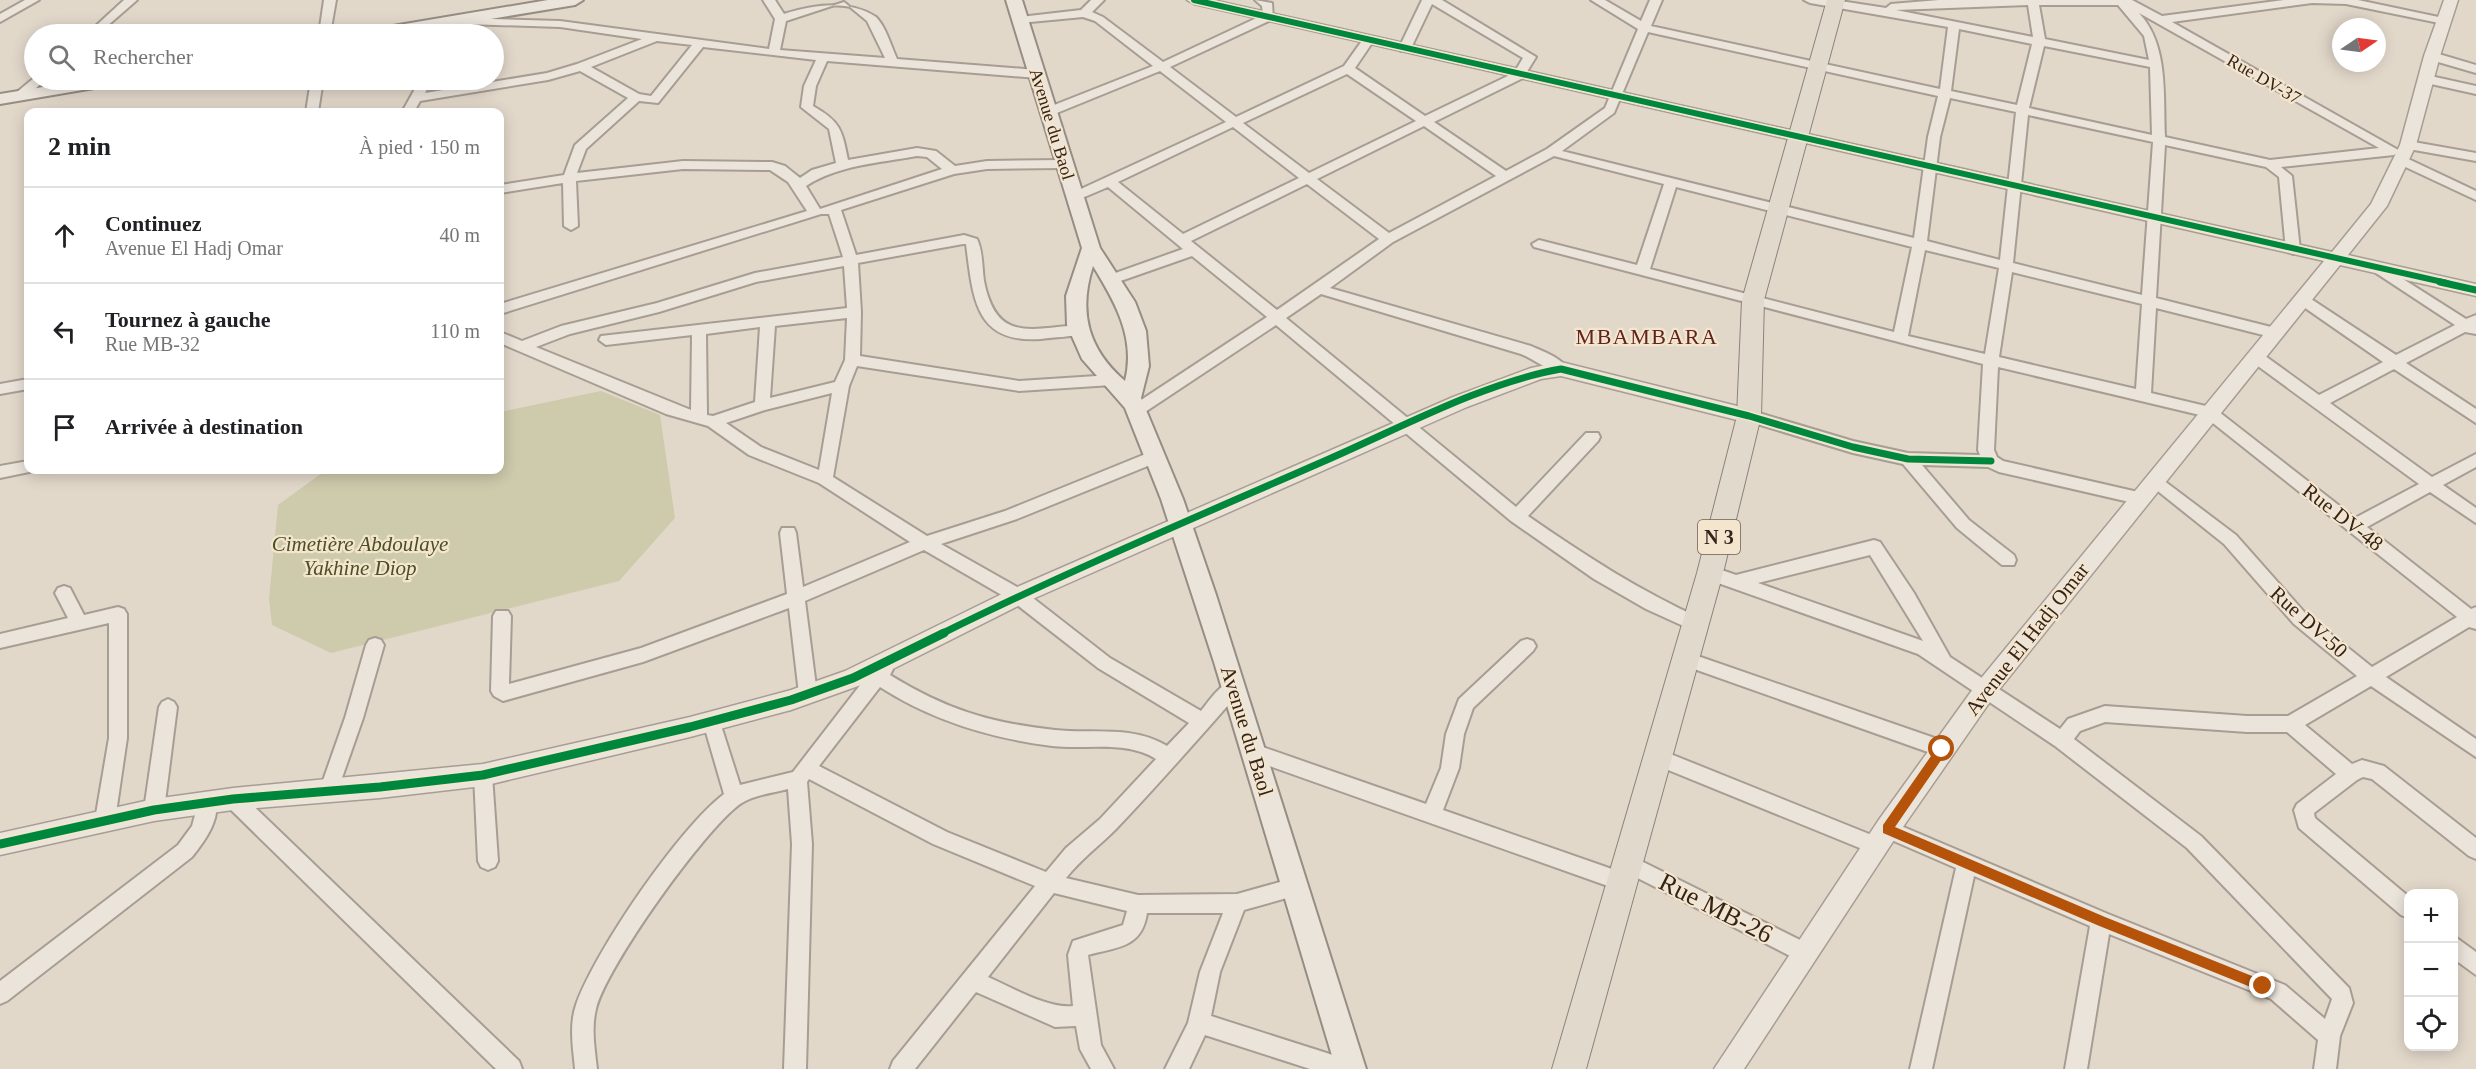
<!DOCTYPE html>
<html lang="fr">
<meta charset="utf-8">
<style>
body{margin:0;font-family:"Times New Roman",serif;background:#f2f2f2;color:#202124}
.controls{position:absolute;right:18px;bottom:18px;display:grid;overflow:hidden;border-radius:12px;box-shadow:0 3px 15px #0003}
.controls button{width:54px;height:54px;display:grid;place-items:center;padding:0;border:0;border-bottom:2px solid #e0e0e0;background:#fff;color:#202124;font:30px sans-serif}
.compass{position:absolute;left:2332px;top:18px;width:54px;height:54px;border-radius:50%;background:#fff;box-shadow:0 3px 15px #0003;rotate:77deg}
.stop{position:absolute;width:18px;height:18px;margin:-14px;border:4px solid #b45309;border-radius:50%;background:#fff}
.stop.end{background:#b45309;border-color:#fff;box-shadow:0 2px 6px #0008}
.list{margin:0;padding:0;list-style:none}
h2{display:flex;justify-content:space-between;align-items:center;height:78px;margin:0;padding:0 24px;font-size:26px}
h2 small{font-size:20px;font-weight:400;color:#757577}
.list li{display:grid;grid-template-columns:39px 1fr auto;gap:18px;align-items:center;box-sizing:border-box;height:96px;padding:0 24px;border-top:2px solid #e0e0e0}
.list b{display:block;font-size:22px;white-space:nowrap}
.list p{margin:0;font-size:20px;white-space:nowrap;color:#757577}
.list em{font-size:20px;font-style:normal;color:#757577}
.icon{flex:none;width:33px;height:33px;fill:none;stroke:currentColor;stroke-width:2;stroke-linecap:round;stroke-linejoin:round}
.map{position:relative;flex:none;width:2476px;height:1069px;overflow:hidden}
.search{position:absolute;background:#fff;box-shadow:0 3px 15px #0003;left:24px;top:24px;width:480px;height:66px;display:flex;align-items:center;gap:15px;box-sizing:border-box;padding:0 21px;border-radius:33px;color:#757577;font-size:22px}
.panel{position:absolute;background:#fff;box-shadow:0 3px 15px #0003;left:24px;top:108px;width:480px;height:366px;border-radius:12px}
.map>svg:first-child{display:block}
.cemetery{fill:#cecaac}
.lines{fill:none;stroke-linecap:round;stroke-linejoin:round}
.minor-casing{stroke:#a79d93;stroke-width:4}
.tertiary-casing{stroke:#a79d93;stroke-width:3}
.secondary-casing{stroke:#968d83;stroke-width:4}
.primary-casing{stroke:#8c837a;stroke-width:2}
.minor{fill:#eae4db;fill-rule:evenodd}
.tertiary{fill:#eae4db;fill-rule:evenodd}
.secondary{fill:#eae4db;fill-rule:evenodd}
.primary{fill:#e2d9cd;fill-rule:evenodd}
.cycleway-far2-casing{stroke:#f4e5ce;stroke-width:9}
.cycleway-far1-casing{stroke:#f4e5ce;stroke-width:10}
.cycleway-casing{stroke:#f4e5ce;stroke-width:13}
.cycleway-far2{stroke:#00873e;stroke-width:6}
.cycleway-far1{stroke:#00873e;stroke-width:7}
.cycleway{stroke:#00873e;stroke-width:9}
.route{fill:#b45309}
.labels{text-anchor:middle;dominant-baseline:central;stroke-width:4.5;stroke-linejoin:round;paint-order:stroke}
.far-street-label{font-size:18px;fill:#34251c;stroke:#f4e5ce}
.shield{fill:#f4e5ce;stroke:#6e5f51;stroke-width:1.5}
.shield-label{font-size:20px;font-weight:bold;fill:#34251c}
.street-label{font-size:21px;fill:#34251c;stroke:#f4e5ce}
.park-label{font-size:21px;font-style:italic;fill:#4a5023;stroke:#f4e5ce}
.neighbourhood-label{font-size:22px;letter-spacing:1.5px;fill:#60231d;stroke:#f4e5ce}
.near-street-label{font-size:26px;fill:#34251c;stroke:#f4e5ce}
</style>
<div class="map">
<svg width="2476" height="1069" viewBox="0 0 2476 1069">
<rect width="100%" height="100%" fill="#e2d8ca"/>
<polygon class="cemetery" points="601,391 660,415 675,518 619,581 331,653 272,625 269,599 278,505 326,470 500,470 500,412"/>
<g class="lines">
<defs>
<g id="minor">
<polygon points="25,0 39,0 0,22 0,14"/>
<polygon points="124,0 137,0 98,34 87,34"/>
<polygon points="324,0 336,0 330,34 319,34"/>
<path d="M763,0H775L784,14C815,4 850,0 876,17C886,27 891,46 897,59L1037,70L1043,74L1037,78L827,61L816,86L813,106C841,122 842,130 848,160L917,148L936,151L955,166L987,161L1064,160L1070,164L1064,168L987,169L954,174L841,210L856,255L964,235L977,239C983,251 982,267 984,281C996,342 1029,329 1078,325L1083,326L1085,330L1083,334C1070,337 1055,337 1041,339C974,344 973,297 966,244H963L858,263L861,312L860,356L1019,381L1112,375L1120,380L1112,385L1019,391L857,366L849,386L833,477L927,536L1005,511L1148,453H1160L1162,457L1160,461L1017,519L941,544L1024,591L1110,658L1201,711C1210,700 1224,677 1239,683L1242,688L1239,693C1198,739 1159,784 1116,829C1099,846 1081,859 1066,878L1138,895L1237,894L1294,878L1301,880L1304,887L1301,894L1244,910L1220,972L1211,1016L1336,1056L1339,1064L1337,1069H1310L1205,1035L1189,1069H1165L1188,1023L1200,972L1223,913H1147C1142,948 1117,947 1088,955L1101,1045L1114,1069H1091L1080,1049L1076,1026L1055,1027L976,992L915,1069H890L893,1061L1035,886L933,844L809,779L807,782L812,844L806,1069H784L792,844L788,789C773,793 753,795 740,804C704,830 606,967 596,1009C591,1029 595,1050 597,1069H575C573,1048 569,1025 576,1005C595,951 679,828 724,794L703,722L706,716L712,714L718,716L740,785L793,772L871,671L884,662L890,664L893,669L890,675C945,709 990,723 1055,730C1093,734 1133,725 1167,746L1189,723L1098,668L1012,601L924,550L805,601L817,694L814,699L808,702L802,699L799,694L789,608L643,662L503,701L494,696L491,691L493,616L496,611H508L511,616L509,684L641,648L787,594L780,533L782,528H794L796,533L803,587L910,542L819,483L749,455L708,426L666,414L500,343V332L522,341L561,326L657,303L755,273L843,257L829,214H821L500,314V304L807,211L788,182L770,170L683,169L576,181L578,226L571,230L564,226L563,183L500,193V185L564,175L575,145L628,98L580,71L548,80L420,101L414,112H402L420,80H432L425,93L547,73L577,64L642,39L560,27L465,24L458,34H448L458,18L560,21L769,49L775,19ZM844,2L867,21L885,58L780,50L786,21ZM657,41L692,45L651,96L639,94L591,67ZM703,47L816,60L804,86L801,107L829,129L836,163L812,170L800,178L785,166L772,162L683,161L577,173L586,149L639,101L658,103ZM917,156L927,157L942,169L820,209L806,186C838,165 879,163 917,156ZM844,266L847,308L601,336L599,340L606,345L692,335L691,410L536,347L570,334L659,312L756,282ZM847,318L845,360L835,382L770,398L775,326ZM760,327L755,402L713,416L707,415L706,334ZM832,393L819,470L761,447L726,423L765,410ZM880,687C933,721 990,738 1052,746C1086,750 1126,740 1156,759L1100,819L1066,848L1046,872L947,832L819,766ZM1054,893L1127,911L1123,925L1073,941L1068,955L1073,1006C1048,1009 1011,987 988,977Z"/>
<path d="M1091,0H1104L1092,12L1103,17L1163,62L1263,15L1262,6L1255,0L1272,3L1273,19L1170,67L1236,117L1344,66L1364,38L1368,36L1374,40L1355,68L1425,116L1514,73L1523,58L1432,4L1411,48L1401,51L1399,48L1422,0H1442L1536,57L1523,78L1434,122L1506,171L1547,149L1605,108L1638,29L1591,0H1605L1641,21L1650,0H1662L1651,26L1940,89L1948,27L1810,3L1804,0H1834L1886,8L1891,4L1939,0H2132L2162,16L2284,0H2358L2448,19V23L2444,24L2346,4L2312,3L2172,22L2400,151L2394,155L2281,167L2292,176L2300,250L2293,254L2286,250L2279,177L2266,167L2165,145L2156,298L2275,328L2282,333L2275,338L2156,308L2151,393L2214,408L2355,518L2419,484L2251,361L2249,357L2251,353H2261L2319,395L2383,362L2298,303L2296,300L2298,297H2308L2396,355L2455,325L2376,273L2374,270L2381,265L2466,319L2476,315V334L2465,332L2406,363L2476,409V423L2394,369L2330,403L2432,477L2476,454V467L2443,485L2476,508V523L2430,492L2367,527L2471,609L2476,607V629L2469,627L2386,677L2476,739V757L2371,686L2305,725L2352,764L2362,760L2384,766L2476,838V859L2469,856L2372,779L2363,777L2357,780L2314,813L2315,818L2408,896V918L2401,915L2299,828L2294,810L2297,804L2336,774L2287,732H2247L2105,722L2080,731L2074,739L2201,836L2349,988L2353,1003L2340,1036L2336,1069H2314L2318,1040L2271,999L2109,934L2087,1069H2065L2090,926L1974,876L1932,1069H1910L1956,868L1880,835L1877,829L1880,823L1887,820L2108,914L2285,985L2325,1019L2332,999L2187,848L2055,746L1918,654L1704,578L1702,573L1704,568L1710,566L1736,575L1874,540L1880,542L1914,593L1950,657L2060,729L2068,719L2105,706L2247,716H2288L2357,676L2294,624L2224,544L2149,484L2147,480L2149,476L2155,474L2236,535L2306,614L2372,667L2457,617L2204,416L1998,367L1994,450L1997,457L2003,461L2138,492L2146,498L2138,504L1999,472L1988,467L1922,465L1969,520L2014,555L2016,560L2014,565H2002L1957,528L1903,464L1853,453L1744,420L1741,416L1749,410L1853,441L1908,453L1980,455L1978,450L1983,364L1534,247L1532,244L1539,240L1637,265L1664,184L1554,156L1393,242L1330,288L1531,346C1544,352 1560,357 1568,369L1566,373C1556,376 1532,358 1521,354L1321,294L1286,318L1516,507L1586,433H1598L1600,437L1598,441L1528,516C1584,555 1640,591 1702,619L1705,624L1702,629L1696,631L1690,629L1646,609L1594,579L1511,521L1276,325L1142,414H1132L1129,410L1132,406L1267,317L1192,256L1112,284L1105,279L1107,276L1183,249L1108,187L1075,201L1070,200V194L1226,122L1160,71L1052,115H1044V109L1153,66L1095,21L1083,17L1020,23L1014,20L1020,17L1081,10ZM2028,5L2033,37L1896,10ZM2039,5H2118L2144,36L2149,60L2045,39ZM2139,13L2379,148L2270,160L2165,137C2163,96 2169,45 2139,13ZM1959,29L2032,44L2017,105L1951,91ZM1648,32L1938,96L1928,137L1914,238L1562,151L1614,113ZM2044,46L2150,67L2152,135L2029,108ZM1347,74L1416,121L1309,173L1243,123ZM1950,98L2016,112L2000,260L1927,241L1940,137ZM2028,115L2153,142L2142,295L2013,263ZM1424,126L1496,176L1389,233L1317,179ZM1233,127L1299,178L1183,234L1118,182ZM1307,184L1379,239L1277,310L1191,241ZM1676,187L1912,247L1894,332L1650,269ZM1925,250L1999,268L1985,354L1908,336ZM2012,272L2142,304L2136,389L1999,357ZM1870,555L1923,641L1758,583Z"/>
<polygon points="2432,52 2476,65 2476,73 2428,59 2426,56"/>
<polygon points="2426,75 2476,86 2476,94 2422,82 2420,79"/>
<polygon points="34,78 45,80 25,98 17,98 17,92"/>
<polygon points="311,80 323,80 318,112 306,112"/>
<polygon points="2408,141 2476,153 2476,161 2403,148 2402,145"/>
<polygon points="2402,156 2476,191 2476,200 2397,163 2396,160"/>
<polygon points="28,379 28,389 0,394 0,384"/>
<polygon points="28,461 28,470 34,471 0,478 0,466"/>
<polygon points="64,586 70,588 84,615 118,607 124,609 127,614 127,738 115,820 112,826 105,829 98,826 95,820 109,738 109,623 0,648 0,634 68,618 55,593 58,588"/>
<polygon points="375,638 381,640 384,645 363,718 337,792 335,798 328,800 321,798 319,792 345,718 366,645 369,640"/>
<polygon points="1527,639 1533,641 1536,646 1533,651 1473,708 1464,734 1459,768 1443,810 1629,875 1632,882 1629,889 1622,891 1247,758 1245,752 1247,746 1254,744 1426,804 1441,768 1446,734 1459,699 1521,641"/>
<polygon points="1686,652 1949,743 1951,749 1949,755 1942,757 1680,664 1677,659 1680,654"/>
<polygon points="168,699 174,702 177,707 164,810 161,816 154,819 147,816 144,810 159,707 162,702"/>
<polygon points="1658,749 1884,840 1887,846 1884,852 1877,855 1651,763 1649,757 1651,751"/>
<polygon points="483,767 490,769 492,775 498,861 495,867 488,870 481,867 478,861 474,775 476,769"/>
<polygon points="233,790 240,793 519,1061 522,1069 496,1069 226,805 223,799 226,793"/>
<path d="M207,794L214,797C223,817 204,842 192,857L7,1001L0,1004V981L178,845L192,826L200,797Z"/>
<polygon points="1627,854 1812,946 1815,953 1812,960 1805,963 1798,960 1620,869 1617,863 1620,857"/>
<polygon points="2454,936 2476,952 2476,975 2454,959"/>
</g>
<g id="tertiary">
<polygon points="1187,0 1213,0 2332,252 2371,204 2400,145 2424,56 2444,0 2458,0 2440,56 2416,145 2387,206 2348,255 2476,284 2476,296 2340,265 1994,696 1896,837 1744,1069 1714,1069 1878,821 1978,682 2324,261 1194,4"/>
<polygon points="1561,362 1749,409 1756,411 1759,416 1756,421 1749,423 1561,376 1541,379 1467,407 1026,602 861,685 791,710 690,737 483,786 380,798 233,810 154,821 0,855 0,833 154,799 233,788 483,764 690,717 791,690 845,671 1010,590 1453,397 1531,368"/>
</g>
<g id="secondary">
<polygon points="548,0 583,0 575,5 400,34 367,34 375,29"/>
<path d="M1006,0H1022L1100,248L1135,302L1146,331L1149,366L1141,398L1183,499L1216,595L1366,1069H1336L1214,662L1161,499L1125,408L1082,359L1067,325L1066,296L1082,248ZM1093,266C1115,302 1136,338 1125,381C1088,349 1078,312 1093,266Z"/>
<polygon points="86,80 120,80 112,85 0,104 0,94"/>
</g>
<polygon id="primary" points="1827,0 1845,0 1764,300 1761,416 1723,573 1586,1069 1552,1069 1697,573 1737,416 1742,300"/>
</defs>
<use href="#minor" class="minor-casing"/>
<use href="#tertiary" class="tertiary-casing"/>
<use href="#secondary" class="secondary-casing"/>
<use href="#primary" class="primary-casing"/>
<use href="#minor" class="minor"/>
<use href="#tertiary" class="tertiary"/>
<use href="#secondary" class="secondary"/>
<use href="#primary" class="primary"/>
<defs>
<polyline id="cycleway-far2" points="1194,0 2447,283"/>
<g id="cycleway-far1">
<polyline points="2440,282 2476,290"/>
<path d="M941,634C1068,571 1199,516 1329,459C1400,428 1485,382 1561,369L1749,416L1853,447L1908,459L1991,461"/>
</g>
<polyline id="cycleway" points="0,844 154,810 233,799 380,787 483,775 690,727 791,700 853,678 944,633"/>
</defs>
<use href="#cycleway-far2" class="cycleway-far2-casing"/>
<use href="#cycleway-far1" class="cycleway-far1-casing"/>
<use href="#cycleway" class="cycleway-casing"/>
<use href="#cycleway-far2" class="cycleway-far2"/>
<use href="#cycleway-far1" class="cycleway-far1"/>
<use href="#cycleway" class="cycleway"/>
</g>
<polygon class="route" points="1942,744 1947,749 1946,753 1895,827 2105,917 2267,982 2267,990 2263,992 2097,925 1883,833 1883,825 1938,746"/>
<g class="labels">
<g class="far-street-label">
<text transform="translate(2264 79) rotate(30)">Rue DV-37</text>
<text transform="translate(1052 124) rotate(73)">Avenue du Baol</text>
</g>
<rect class="shield" x="1698" y="520" width="42" height="34" rx="4.5"/>
<g class="shield-label">
<text x="1719" y="537">N 3</text>
</g>
<g class="street-label">
<text transform="translate(2343 517) rotate(38)">Rue DV-48</text>
<text transform="translate(2309 622) rotate(42)">Rue DV-50</text>
<text transform="translate(2027 639) rotate(-52)">Avenue El Hadj Omar</text>
<text transform="translate(1247 731) rotate(73)">Avenue du Baol</text>
</g>
<g class="park-label">
<text x="360" y="544">Cimetière Abdoulaye<tspan x="360" dy="24">Yakhine Diop</tspan></text>
</g>
<g class="neighbourhood-label">
<text x="1647" y="336">MBAMBARA</text>
</g>
<g class="near-street-label">
<text transform="translate(1716 908) rotate(27)">Rue MB-26</text>
</g>
</g>
</svg>
<div class="controls">
<button>+</button>
<button>−</button>
<button><svg class="icon" aria-label="locate" viewBox="0 0 24 24"><circle cx="12" cy="12" r="6"/><path d="M12 2v4M12 18v4M2 12h4M18 12h4"/></svg></button>
</div>
<svg class="compass" viewBox="-18 -18 36 36"><path d="M0-13l5 13h-10z" fill="#e53935"/><path d="M0 13l5-13h-10z" fill="#757577"/></svg>
<div class="stop" style="left:1942px;top:749px"></div>
<div class="stop end" style="left:2263px;top:986px"></div>
<div class="search"><svg class="icon" aria-label="search" viewBox="0 0 24 24"><circle cx="10" cy="10" r="6"/><path d="M15 15l6 6"/></svg>Rechercher</div>
<section class="panel">
<h2>2 min<small>À pied · 150 m</small></h2>
<ul class="list">
<li><svg class="icon" aria-label="ahead" viewBox="0 0 24 24"><path d="M12 20V5M6 11l6-6 6 6"/></svg><div><b>Continuez</b><p>Avenue El Hadj Omar</p></div><em>40 m</em></li>
<li><svg class="icon" aria-label="left" viewBox="0 0 24 24"><path d="M17 20v-9H6M10 6l-5 5 5 5"/></svg><div><b>Tournez à gauche</b><p>Rue MB-32</p></div><em>110 m</em></li>
<li><svg class="icon" aria-label="arrive" viewBox="0 0 24 24"><path d="M6 21V4h12l-3 4 3 4H6"/></svg><div><b>Arrivée à destination</b></div></li>
</ul>
</section>
</div>
